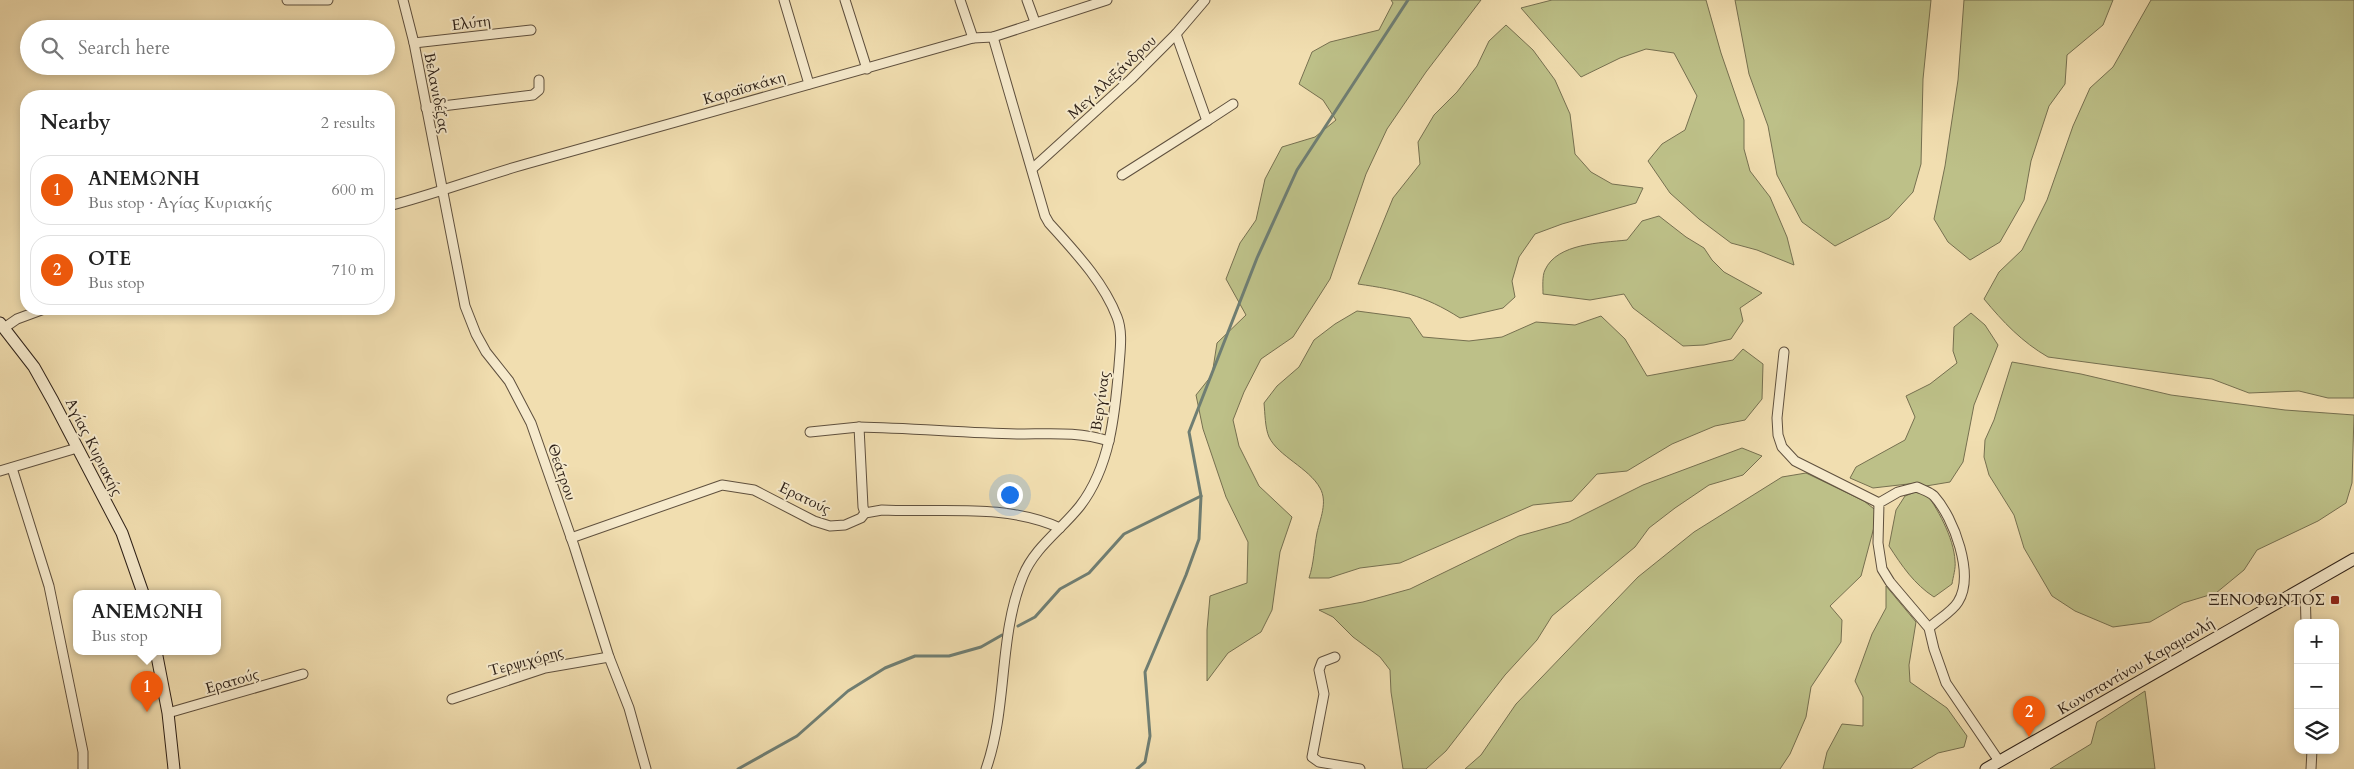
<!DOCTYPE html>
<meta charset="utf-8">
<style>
body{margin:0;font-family:Cardo,serif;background:#f6f6f6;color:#222}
.controls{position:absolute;right:15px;bottom:15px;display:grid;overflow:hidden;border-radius:10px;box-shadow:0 2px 8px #0003}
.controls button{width:45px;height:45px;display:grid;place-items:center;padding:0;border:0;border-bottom:1px solid #e0e0e0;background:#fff;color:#222;font:25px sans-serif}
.you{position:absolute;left:1009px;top:494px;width:18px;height:18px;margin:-12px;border:4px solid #fff;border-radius:50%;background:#1a73e8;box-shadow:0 0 0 8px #1a73e833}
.badge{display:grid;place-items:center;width:32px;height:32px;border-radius:50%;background:#ea580c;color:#fff;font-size:16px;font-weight:700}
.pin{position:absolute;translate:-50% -41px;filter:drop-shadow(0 1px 2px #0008)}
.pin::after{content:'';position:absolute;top:26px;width:18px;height:15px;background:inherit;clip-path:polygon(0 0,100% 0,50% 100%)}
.popup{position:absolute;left:73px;top:590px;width:148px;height:65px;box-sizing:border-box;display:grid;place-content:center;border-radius:10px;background:#fff;filter:drop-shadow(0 1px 4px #0005);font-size:16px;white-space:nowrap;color:#767676}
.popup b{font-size:19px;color:#222}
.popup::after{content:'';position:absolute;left:50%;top:100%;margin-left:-10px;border:10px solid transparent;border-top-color:#fff}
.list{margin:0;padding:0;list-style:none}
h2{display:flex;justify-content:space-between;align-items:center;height:65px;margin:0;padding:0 20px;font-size:21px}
h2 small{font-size:16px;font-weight:400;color:#767676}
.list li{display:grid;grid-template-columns:32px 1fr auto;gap:15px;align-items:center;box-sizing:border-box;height:70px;margin:0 10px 10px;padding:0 10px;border:1px solid #e0e0e0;border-radius:20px}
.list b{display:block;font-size:19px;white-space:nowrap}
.list p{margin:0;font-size:16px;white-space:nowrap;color:#767676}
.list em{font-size:16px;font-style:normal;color:#767676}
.icon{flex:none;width:28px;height:28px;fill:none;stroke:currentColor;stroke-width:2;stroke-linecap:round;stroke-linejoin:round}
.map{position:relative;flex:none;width:2354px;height:769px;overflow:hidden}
.search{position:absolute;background:#fff;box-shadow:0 2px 8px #0003;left:20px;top:20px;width:375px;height:55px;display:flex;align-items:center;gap:12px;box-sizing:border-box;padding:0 18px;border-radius:28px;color:#767676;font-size:19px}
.panel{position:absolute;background:#fff;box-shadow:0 2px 8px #0003;left:20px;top:90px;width:375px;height:225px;border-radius:20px}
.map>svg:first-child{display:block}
.green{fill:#bdc088;stroke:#767050}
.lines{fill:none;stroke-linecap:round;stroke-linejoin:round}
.stream{stroke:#6f7e73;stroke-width:3}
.street-casing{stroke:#5f503e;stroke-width:11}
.secondary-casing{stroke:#2e2118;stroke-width:13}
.street{stroke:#f6eacc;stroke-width:9}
.secondary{stroke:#f6eacc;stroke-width:11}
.poi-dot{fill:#8f2418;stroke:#f6eacc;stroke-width:2}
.labels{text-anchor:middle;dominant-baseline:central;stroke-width:4;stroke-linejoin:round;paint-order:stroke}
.street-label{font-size:15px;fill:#2e2118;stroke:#f6eacc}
.poi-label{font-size:15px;fill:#2e2118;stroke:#f6eacc;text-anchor:end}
</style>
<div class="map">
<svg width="2354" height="769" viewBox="0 0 2354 769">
<rect width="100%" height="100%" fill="#f1deb0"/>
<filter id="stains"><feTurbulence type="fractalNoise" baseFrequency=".004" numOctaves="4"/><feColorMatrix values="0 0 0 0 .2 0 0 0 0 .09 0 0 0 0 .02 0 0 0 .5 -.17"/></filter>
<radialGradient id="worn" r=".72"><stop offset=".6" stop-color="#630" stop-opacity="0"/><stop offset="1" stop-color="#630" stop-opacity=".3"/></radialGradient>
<g class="green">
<polygon points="1391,0 1481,0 1426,72 1387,129 1366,174 1330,279 1293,337 1261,359 1244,392 1233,420 1239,446 1259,486 1292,517 1280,552 1272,610 1261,632 1228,653 1207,681 1207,630 1210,596 1247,583 1248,542 1226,497 1203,429 1196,395 1212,375 1217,343 1246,315 1226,279 1240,243 1256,220 1265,179 1282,147 1315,137 1336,120 1323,100 1299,84 1312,52 1330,42 1379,30 1393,3"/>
<polygon points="1552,0 1706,0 1721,53 1744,120 1744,149 1750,171 1770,197 1787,237 1794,265 1757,250 1731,243 1699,219 1670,193 1648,161 1662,144 1685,130 1697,96 1674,53 1646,49 1620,58 1581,77 1521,8"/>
<polygon points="1735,0 1931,0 1923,79 1921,164 1913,192 1889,218 1835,246 1802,222 1777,175 1768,126 1749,74"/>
<polygon points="1964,0 2113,0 2103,25 2067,55 2065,84 2049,106 2031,161 2024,200 2000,242 1970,260 1948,242 1934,219 1945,166 1958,80"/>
<path d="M2151,0H2354V398H2328L2299,391L2249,393L2212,379L2048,357C2022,342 2003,322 1984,299L1999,272L2022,250L2047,200L2073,126L2090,88L2113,67Z"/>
<path d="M1506,25L1533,50L1555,80L1570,114L1575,154L1591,172L1612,184L1643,188L1636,203L1562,224L1535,234L1519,257L1512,281L1515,297L1503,308L1460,318C1424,295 1399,290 1358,284L1393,198L1420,164L1418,142L1434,115L1457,92L1477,66L1489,41Z"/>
<path d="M1659,216L1686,237L1704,248L1712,260L1724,272L1762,293L1740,308L1743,321L1731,339L1704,345L1683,346L1633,308L1624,294L1590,300L1543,294C1543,287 1542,276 1545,270C1557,243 1601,243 1627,240L1642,221Z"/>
<path d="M1357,311L1410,318L1423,337L1469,341L1502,337L1536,322L1575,325L1601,316L1625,339L1647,376L1733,360L1743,349L1763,364L1762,399L1745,420L1715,426L1672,444L1627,471L1597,474L1572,501L1533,505L1400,563L1360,568L1329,578H1309C1314,563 1314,548 1317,533C1320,519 1328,502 1320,488C1309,468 1278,456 1269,437C1265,428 1265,413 1264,403L1277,386L1299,367L1314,340L1335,324Z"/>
<polygon points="1971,313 1985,325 1998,345 1974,405 1963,462 1950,482 1926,486 1917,483 1873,488 1850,478 1856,467 1905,440 1915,417 1906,396 1930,384 1957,363 1953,351 1954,327"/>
<polygon points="2012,362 2081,374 2171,395 2285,410 2354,415 2352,483 2346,503 2318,521 2257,550 2244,570 2216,593 2183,603 2150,622 2113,627 2075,611 2052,596 2024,548 2014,515 1989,475 1984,457 1985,440 1994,420"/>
<polygon points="1742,448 1762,456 1743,475 1709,485 1675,508 1649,528 1635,547 1552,616 1537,640 1505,675 1446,751 1426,769 1403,769 1391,692 1390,670 1380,657 1353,637 1333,617 1319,610 1363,602 1410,589 1519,536 1569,522 1643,485"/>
<polygon points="1806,473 1864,501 1878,512 1861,576 1830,606 1842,620 1841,642 1811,687 1806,717 1790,754 1780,769 1465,769 1481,755 1516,704 1638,577 1694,532 1782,477"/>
<path d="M1923,489C1937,507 1954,538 1955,561C1956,568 1953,577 1952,584L1934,597C1914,584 1902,566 1889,546L1896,510L1905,496Z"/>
<polygon points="1886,586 1916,622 1909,665 1910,682 1947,708 1967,736 1964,747 1938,753 1911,769 1823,769 1827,752 1842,724 1863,726 1863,697 1855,681 1872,634 1886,608"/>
<polygon points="2145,691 2155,769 2050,769 2091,744 2097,722"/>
</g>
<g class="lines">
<g class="stream">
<polyline points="1018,626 1035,617 1060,589 1089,573 1124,534 1201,496"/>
<polyline points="738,769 797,736 848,691 885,668 915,656 949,656 981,647 1002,635"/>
<polyline points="1137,769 1145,762 1150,736 1145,672 1186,575 1199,539 1201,496 1189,432 1257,258 1297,170 1408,0"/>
</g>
<defs>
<g id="street">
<polyline points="287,0 328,0"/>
<polyline points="403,0 414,43 465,306 476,334 486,352 509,381 531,423 574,546 609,657 629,708 646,769"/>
<polyline points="784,0 809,84"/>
<polyline points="845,0 867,69"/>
<polyline points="960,0 973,38"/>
<polyline points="1027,0 1035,22"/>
<polyline points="414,43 531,30"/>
<polyline points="426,108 533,95 539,90 539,80"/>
<polyline points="1207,121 1233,104"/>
<polyline points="1032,169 1131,79 1176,34 1205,0"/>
<polyline points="1122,175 1207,121 1176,34"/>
<path d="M389,206C435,194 480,177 526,164C675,122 824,81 973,38L993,37L1107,0"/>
<polyline points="4,328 17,319 44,309"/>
<polyline points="1784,352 1777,418 1778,435 1782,447 1795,461 1879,503"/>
<polyline points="810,432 859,427"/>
<polyline points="12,468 49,586 83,752 83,769"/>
<polyline points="0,471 77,448"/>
<path d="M865,513L863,507L859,427C912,428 965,433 1017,434C1049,434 1078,431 1109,441"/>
<path d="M571,538L722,485L754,490L814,521L830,526L845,525L861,518L865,513L882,510C941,513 1005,503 1060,528"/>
<polyline points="2305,587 2306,623"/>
<path d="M1929,628C1937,620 1952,612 1958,602C1975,575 1954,518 1934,496C1930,492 1923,490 1917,487L1898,492L1879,503L1878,543L1882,569L1890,582L1929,628L1934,649L1946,683L1999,761"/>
<polyline points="1335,657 1322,662 1319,670 1324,694 1312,757 1319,762 1360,769"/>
<polyline points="452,699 545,668 609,657"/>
<polyline points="168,713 303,674"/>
<path d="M986,769C1008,707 998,637 1023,576C1034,548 1061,530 1080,506C1110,467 1115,414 1119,366C1120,351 1123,332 1117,317C1103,281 1075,252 1049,223L1045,216L993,37"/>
<polyline points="2311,769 2312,750"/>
</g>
<g id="secondary">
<polyline points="0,323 34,367 53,401 122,533 143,593"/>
<polyline points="156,651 168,713 174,769"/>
<polyline points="1986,769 2354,559"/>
</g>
</defs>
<use href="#street" class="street-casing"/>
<use href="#secondary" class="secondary-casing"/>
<use href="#street" class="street"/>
<use href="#secondary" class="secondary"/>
</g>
<rect class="poi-dot" x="2330" y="595" width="10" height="10" rx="2.5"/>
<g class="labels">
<g class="street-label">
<text transform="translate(471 23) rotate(-7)">Ελύτη</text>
<text transform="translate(1112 77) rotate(-43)">Μεγ.Αλεξάνδρου</text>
<text transform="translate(744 88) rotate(-16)">Καραϊσκάκη</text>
<text transform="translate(437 93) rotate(79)">Βελανιδέζας</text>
<text transform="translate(1100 401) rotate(-82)">Βεργίνας</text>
<text transform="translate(94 447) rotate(63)">Αγίας Κυριακής</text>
<text transform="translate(562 472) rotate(71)">Θεάτρου</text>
<text transform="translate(805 498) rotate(26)">Ερατούς</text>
<text transform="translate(526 661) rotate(-15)">Τερψιχόρης</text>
<text transform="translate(2136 666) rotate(-30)">Κωνσταντίνου Καραμανλή</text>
<text transform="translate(232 681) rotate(-16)">Ερατούς</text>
</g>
<g class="poi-label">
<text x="2325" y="600">ΞΕΝΟΦΩΝΤΟΣ</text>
</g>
</g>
<rect width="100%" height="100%" filter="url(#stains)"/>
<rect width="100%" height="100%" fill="url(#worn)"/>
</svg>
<div class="controls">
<button>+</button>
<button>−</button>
<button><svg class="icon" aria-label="layers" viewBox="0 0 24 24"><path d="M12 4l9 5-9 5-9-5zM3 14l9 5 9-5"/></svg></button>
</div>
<div class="you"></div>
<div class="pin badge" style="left:147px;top:712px">1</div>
<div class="popup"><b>ΑΝΕΜΩΝΗ</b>Bus stop</div>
<div class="pin badge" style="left:2029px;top:737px">2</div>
<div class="search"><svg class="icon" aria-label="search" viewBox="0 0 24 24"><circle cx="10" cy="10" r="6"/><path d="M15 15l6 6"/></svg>Search here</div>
<section class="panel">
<h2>Nearby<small>2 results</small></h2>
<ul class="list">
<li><span class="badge">1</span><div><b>ΑΝΕΜΩΝΗ</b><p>Bus stop · Αγίας Κυριακής</p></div><em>600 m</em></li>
<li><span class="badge">2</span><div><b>ΟΤΕ</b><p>Bus stop</p></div><em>710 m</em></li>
</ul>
</section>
</div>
